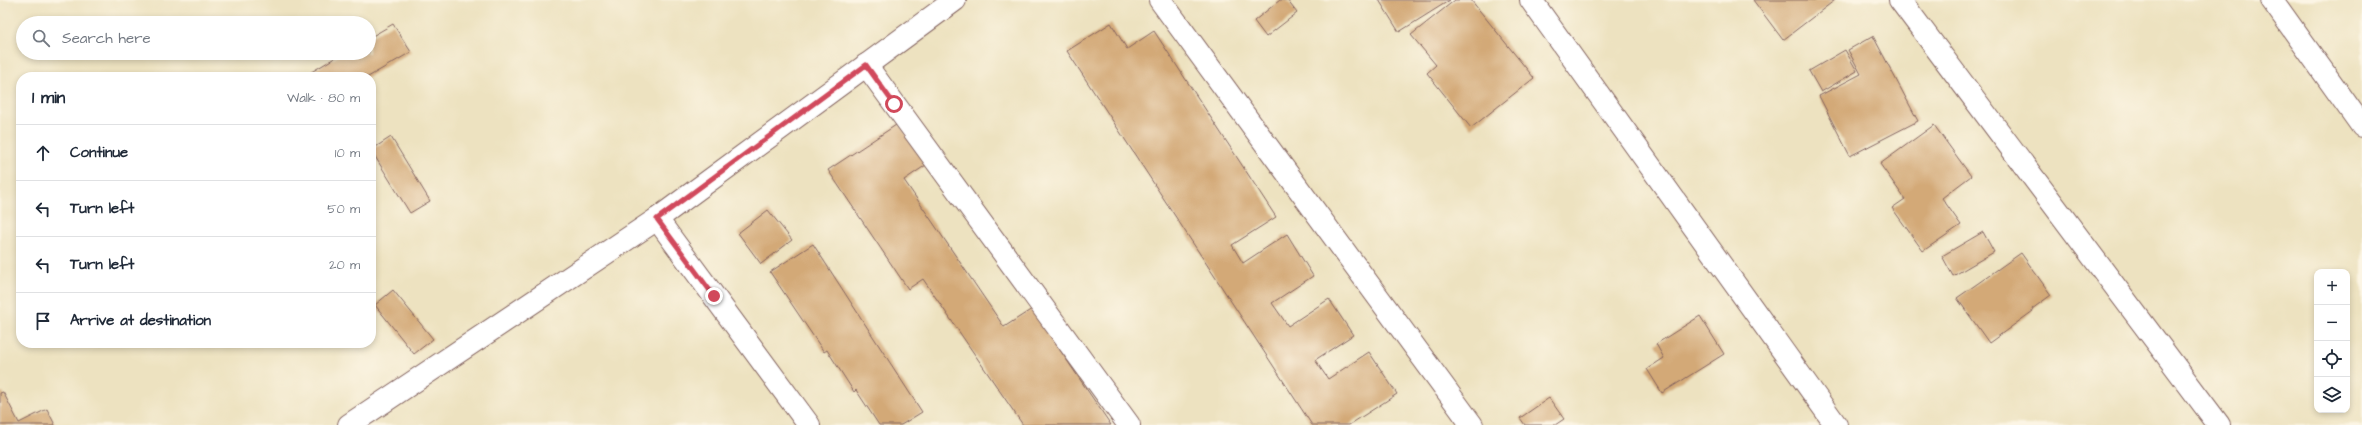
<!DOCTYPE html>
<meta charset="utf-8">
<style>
body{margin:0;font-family:"Architects Daughter",sans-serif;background:#f2f2f3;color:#1f2937}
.controls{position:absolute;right:12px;bottom:12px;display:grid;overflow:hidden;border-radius:8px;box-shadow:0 2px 6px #0003}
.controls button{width:36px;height:36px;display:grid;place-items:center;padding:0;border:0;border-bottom:1px solid #e0e1e3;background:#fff;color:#1f2937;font:20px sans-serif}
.stop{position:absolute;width:12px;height:12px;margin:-9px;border:3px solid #d1495b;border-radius:50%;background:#fff}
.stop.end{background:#d1495b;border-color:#fff;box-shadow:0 1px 4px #0008}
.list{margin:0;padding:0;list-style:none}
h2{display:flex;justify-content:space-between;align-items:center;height:52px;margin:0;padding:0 16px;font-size:17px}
h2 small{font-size:13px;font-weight:400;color:#747a83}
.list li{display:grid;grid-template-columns:26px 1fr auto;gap:12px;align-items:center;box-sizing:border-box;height:56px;padding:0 16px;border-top:1px solid #e0e1e3}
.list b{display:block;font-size:15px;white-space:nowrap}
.list em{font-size:13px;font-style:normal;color:#747a83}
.icon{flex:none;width:22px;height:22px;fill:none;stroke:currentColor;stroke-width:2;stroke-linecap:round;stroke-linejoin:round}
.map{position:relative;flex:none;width:2362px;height:425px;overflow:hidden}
.search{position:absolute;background:#fff;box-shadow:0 2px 6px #0003;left:16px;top:16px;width:360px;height:44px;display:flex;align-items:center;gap:10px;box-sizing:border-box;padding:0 14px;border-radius:22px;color:#747a83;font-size:15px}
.panel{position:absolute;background:#fff;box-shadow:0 2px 6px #0003;left:16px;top:72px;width:360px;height:276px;border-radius:16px}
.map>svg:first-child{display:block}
.building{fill:#d3a977}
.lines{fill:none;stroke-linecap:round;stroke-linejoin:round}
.minor-casing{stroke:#83635f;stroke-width:24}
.minor{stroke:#fff;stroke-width:22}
.route{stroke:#d1495b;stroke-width:5}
</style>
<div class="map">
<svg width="2362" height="425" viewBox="0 0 2362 425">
<rect width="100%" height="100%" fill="#fcf5e5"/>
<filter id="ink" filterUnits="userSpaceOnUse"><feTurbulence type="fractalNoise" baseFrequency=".025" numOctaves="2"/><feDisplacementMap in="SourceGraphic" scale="8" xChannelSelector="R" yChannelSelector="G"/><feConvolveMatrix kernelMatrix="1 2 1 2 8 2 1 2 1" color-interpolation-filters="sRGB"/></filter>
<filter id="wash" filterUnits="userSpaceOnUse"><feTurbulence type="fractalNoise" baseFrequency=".012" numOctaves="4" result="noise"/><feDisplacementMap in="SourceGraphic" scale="16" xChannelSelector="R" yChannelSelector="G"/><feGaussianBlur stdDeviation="0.9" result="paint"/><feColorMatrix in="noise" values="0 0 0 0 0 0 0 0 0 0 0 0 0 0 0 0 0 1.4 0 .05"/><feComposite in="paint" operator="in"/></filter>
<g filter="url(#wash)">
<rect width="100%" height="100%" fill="#ede2c0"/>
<g id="blocks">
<g class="building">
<polygon points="1280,0 1287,0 1297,13 1266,37 1254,21"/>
<polygon points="1379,0 1450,0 1399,32"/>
<polygon points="1455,0 1471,0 1534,78 1471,128 1427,73 1436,65 1411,35"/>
<polygon points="1753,0 1835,0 1783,40"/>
<polygon points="1111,23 1127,49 1154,31 1276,217 1232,245 1243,263 1287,234 1313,276 1272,303 1288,326 1329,299 1353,335 1315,360 1328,379 1369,352 1397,394 1349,425 1312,425 1067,51"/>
<polygon points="393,24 411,52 368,77 303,77 343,53 369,53 369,38"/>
<polygon points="1873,36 1918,121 1850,156 1819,96 1861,74 1848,50"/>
<polygon points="1845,50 1857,71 1821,92 1809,71"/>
<polygon points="899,123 926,165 904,180 1004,327 1032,309 1111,425 1023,425 923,279 908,289 828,170"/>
<polygon points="1934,125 1971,176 1942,198 1961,225 1923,251 1892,208 1905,199 1880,164"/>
<polygon points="391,137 430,201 410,213 371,150"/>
<polygon points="768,210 792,240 761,264 738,233"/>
<polygon points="1983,232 1994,252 1953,276 1942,256"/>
<polygon points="813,244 922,412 901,425 879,425 856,390 854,392 827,350 824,352 770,272"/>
<polygon points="2021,253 2051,295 2032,309 2033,311 1989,343 1957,298"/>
<polygon points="393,290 433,339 414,354 375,305"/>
<polygon points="1700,316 1724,354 1662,393 1647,369 1664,358 1656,344"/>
<polygon points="3,392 19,423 47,409 55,425 0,425 0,393"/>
<polygon points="1549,398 1564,419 1555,425 1525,425 1520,418"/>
</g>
</g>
</g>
<g filter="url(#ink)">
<use href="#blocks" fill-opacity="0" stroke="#83635f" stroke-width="1"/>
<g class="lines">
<defs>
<g id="minor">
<polyline points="1160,0 1472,425"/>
<polyline points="1531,0 1836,425"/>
<polyline points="1900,0 2219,425"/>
<polyline points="2272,0 2362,126"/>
<polyline points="866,65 1129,425"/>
<polyline points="349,425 657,219"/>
<polyline points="809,425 657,219 955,0"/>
</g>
</defs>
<use href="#minor" class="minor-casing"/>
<use href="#minor" class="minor"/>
</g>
</g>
<g class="lines" filter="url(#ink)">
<polyline class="route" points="714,296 657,219 866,65 894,104"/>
</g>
</svg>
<div class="controls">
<button>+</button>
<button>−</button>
<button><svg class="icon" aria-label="locate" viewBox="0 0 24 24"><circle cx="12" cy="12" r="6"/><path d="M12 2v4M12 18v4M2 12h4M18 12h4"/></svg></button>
<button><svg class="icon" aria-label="layers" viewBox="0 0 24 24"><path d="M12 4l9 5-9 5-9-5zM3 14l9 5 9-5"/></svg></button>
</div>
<div class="stop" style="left:894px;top:104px"></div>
<div class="stop end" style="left:714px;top:296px"></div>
<div class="search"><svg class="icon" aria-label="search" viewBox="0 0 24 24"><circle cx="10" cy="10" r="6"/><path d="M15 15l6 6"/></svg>Search here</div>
<section class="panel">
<h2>1 min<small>Walk · 80 m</small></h2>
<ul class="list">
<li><svg class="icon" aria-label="ahead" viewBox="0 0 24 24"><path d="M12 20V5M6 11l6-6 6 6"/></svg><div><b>Continue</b></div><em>10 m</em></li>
<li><svg class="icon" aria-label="left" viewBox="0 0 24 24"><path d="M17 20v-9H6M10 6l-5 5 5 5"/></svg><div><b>Turn left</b></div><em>50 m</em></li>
<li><svg class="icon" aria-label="left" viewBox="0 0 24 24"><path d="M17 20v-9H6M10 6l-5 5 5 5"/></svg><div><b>Turn left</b></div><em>20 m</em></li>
<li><svg class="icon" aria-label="arrive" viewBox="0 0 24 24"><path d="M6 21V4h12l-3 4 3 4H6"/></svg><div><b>Arrive at destination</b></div></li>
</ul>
</section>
</div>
